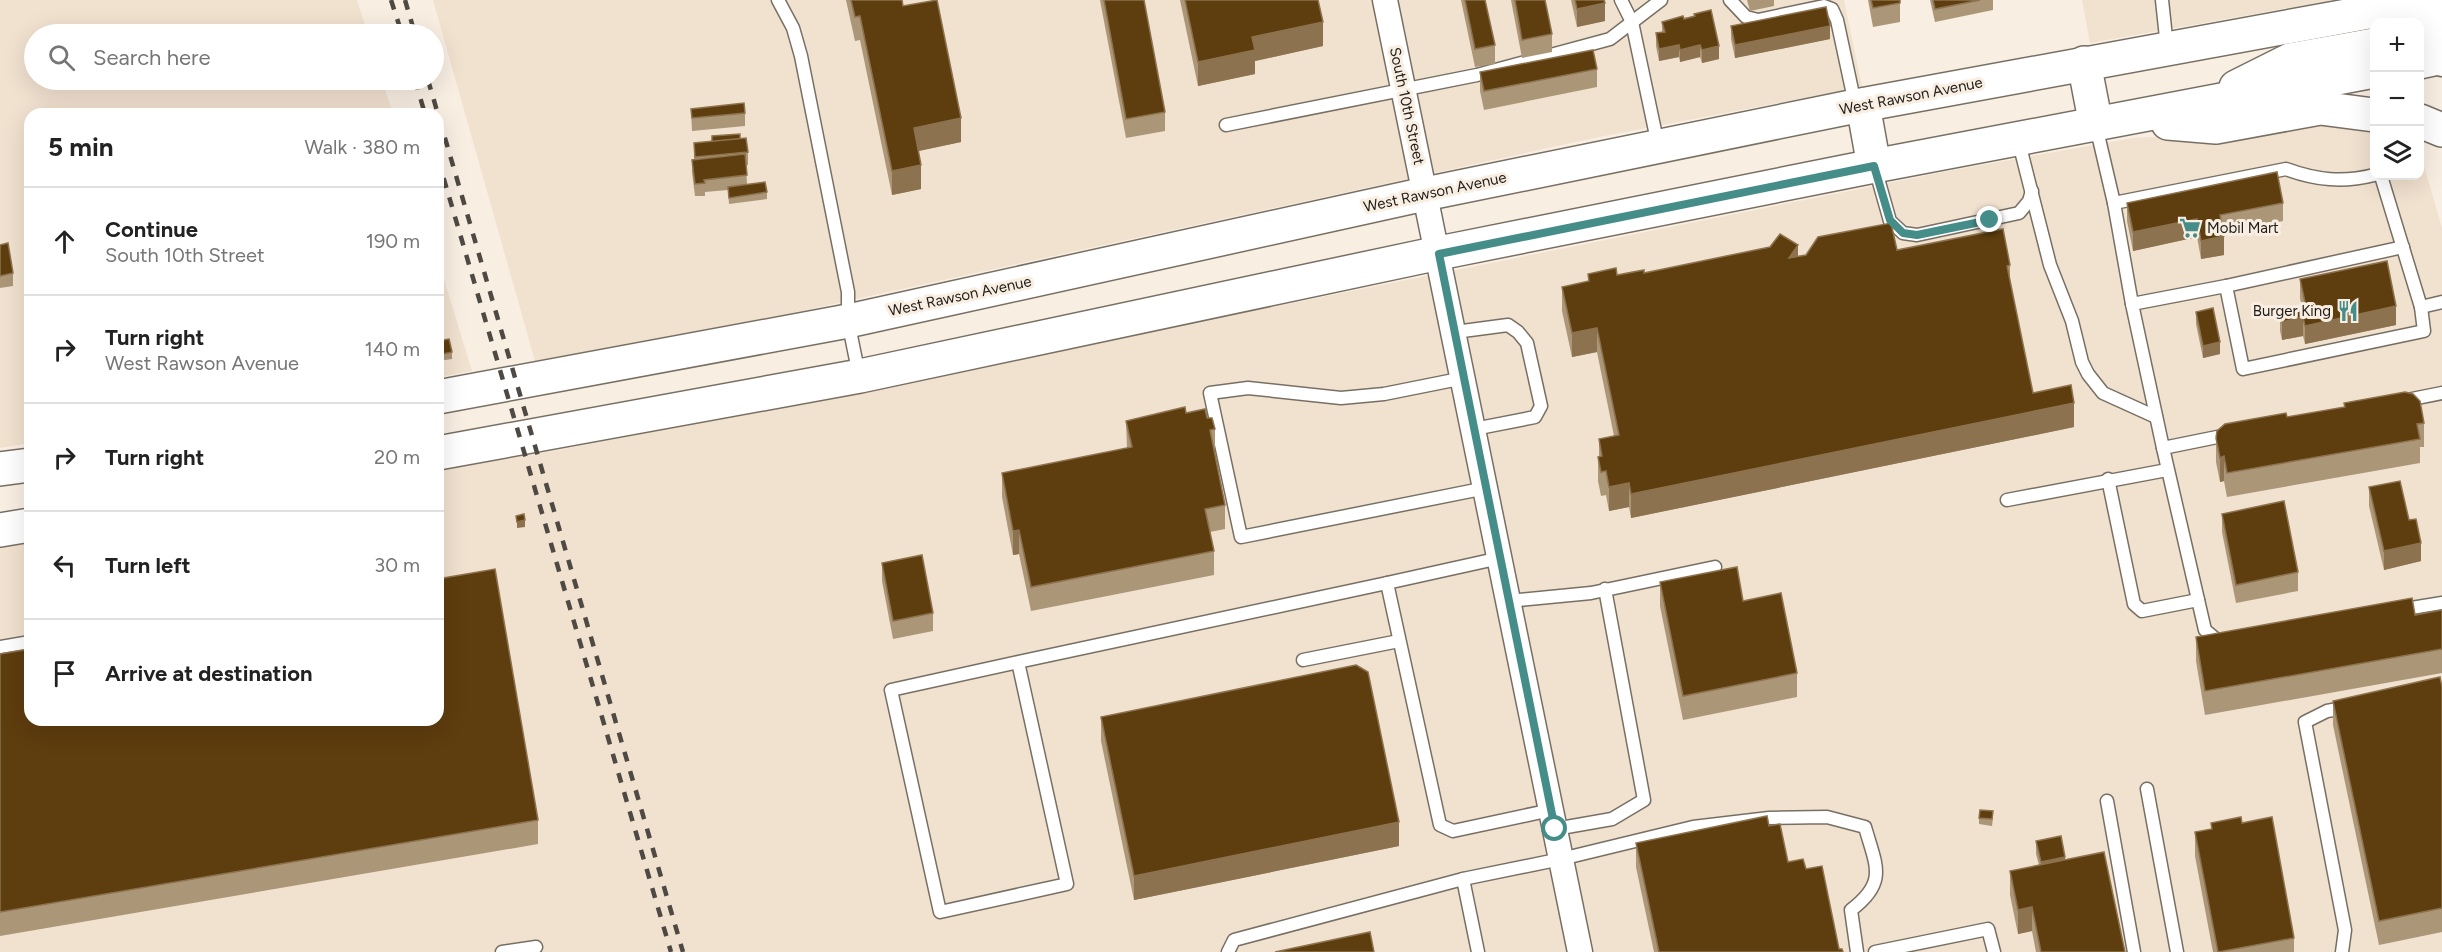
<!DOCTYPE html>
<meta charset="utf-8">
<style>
body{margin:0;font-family:Figtree,sans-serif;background:#f2f2f2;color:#222}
.controls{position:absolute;right:18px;top:18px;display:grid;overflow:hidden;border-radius:12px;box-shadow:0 6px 24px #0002}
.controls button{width:54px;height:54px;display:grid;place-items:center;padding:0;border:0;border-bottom:2px solid #e0e0e0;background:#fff;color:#222;font:30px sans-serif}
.stop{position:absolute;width:18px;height:18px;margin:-14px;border:4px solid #458d89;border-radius:50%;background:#fff}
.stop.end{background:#458d89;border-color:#fff;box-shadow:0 2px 6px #0008}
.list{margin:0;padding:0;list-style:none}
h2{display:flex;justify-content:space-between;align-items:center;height:78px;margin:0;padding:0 24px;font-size:26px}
h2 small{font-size:20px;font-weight:400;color:#767676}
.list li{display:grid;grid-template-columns:39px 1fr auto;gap:18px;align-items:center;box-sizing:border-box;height:108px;padding:0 24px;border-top:2px solid #e0e0e0}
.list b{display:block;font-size:22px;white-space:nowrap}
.list p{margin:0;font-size:20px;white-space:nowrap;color:#767676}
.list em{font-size:20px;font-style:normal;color:#767676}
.icon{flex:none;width:33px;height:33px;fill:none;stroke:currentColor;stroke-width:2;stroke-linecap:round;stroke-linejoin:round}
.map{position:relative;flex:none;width:2442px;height:952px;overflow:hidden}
.search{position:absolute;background:#fff;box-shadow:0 6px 24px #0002;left:24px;top:24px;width:420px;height:66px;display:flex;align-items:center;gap:15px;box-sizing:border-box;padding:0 21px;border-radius:33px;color:#767676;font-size:22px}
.panel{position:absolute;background:#fff;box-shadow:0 6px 24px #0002;left:24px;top:108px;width:420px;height:618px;border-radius:18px}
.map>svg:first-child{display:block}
.built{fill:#f1e1cf}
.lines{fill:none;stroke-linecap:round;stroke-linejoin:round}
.service-casing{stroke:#786f64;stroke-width:15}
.minor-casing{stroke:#786f64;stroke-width:27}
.tertiary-casing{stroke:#786f64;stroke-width:33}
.secondary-casing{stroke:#786f64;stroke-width:36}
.service{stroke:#fff;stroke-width:12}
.minor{stroke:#fff;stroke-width:24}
.tertiary{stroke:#fff;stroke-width:30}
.secondary{stroke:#fff;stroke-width:33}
.rail{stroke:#4e4943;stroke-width:4.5;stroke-dasharray:10 10;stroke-linecap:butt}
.wall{fill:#ac9678}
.shaded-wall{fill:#8c724e}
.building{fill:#5e3d0e;stroke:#8c724e;stroke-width:1.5}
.route{stroke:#458d89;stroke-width:8}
.labels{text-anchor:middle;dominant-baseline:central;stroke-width:6;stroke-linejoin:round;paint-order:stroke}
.street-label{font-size:15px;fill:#201c18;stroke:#f9eee2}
.poi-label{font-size:15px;fill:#201c18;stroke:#f9eee2;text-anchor:start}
</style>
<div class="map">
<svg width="2442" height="952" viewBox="0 0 2442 952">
<rect width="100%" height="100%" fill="#f9eee2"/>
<g class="built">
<polygon points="0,0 357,0 368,34 34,34 34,80 382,80 393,114 30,114 30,443 0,448"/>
<polygon points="433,0 1844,0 1862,87 1599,137 778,316 535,361"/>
<polygon points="2082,0 2334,0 2090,43"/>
<polygon points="2316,116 2374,123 2374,176 2420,176 2420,152 2442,228 2442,952 0,952 0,545 30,540 30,720 438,720 438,470 565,449 1949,171 2133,138 2214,134"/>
<polygon points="438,260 472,371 438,377"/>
</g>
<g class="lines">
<defs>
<g id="service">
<polyline points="778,0 793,28 801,56 848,292 848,321 859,375"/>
<polyline points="1621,0 1632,22 1658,145"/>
<polyline points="1730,0 1746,17 1758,20 1824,6 1832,9 1837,20 1855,104"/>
<polyline points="2162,0 2167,47"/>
<polyline points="1226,125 1477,75 1610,39 1661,0"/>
<path d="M2096,126L2114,203L2286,169C2316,180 2343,183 2374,175"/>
<polyline points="2018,139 2050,265 2072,321 2082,362 2088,374 2103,393 2156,417"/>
<polyline points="1875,168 1890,221 1903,233 1917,235 2019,213 2029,201 2032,191"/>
<polyline points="2381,176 2421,307 2442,302"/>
<polyline points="2114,203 2132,304 2226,286 2243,369 2424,331 2421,307"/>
<polyline points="2226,286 2403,247"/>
<polyline points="2132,304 2163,448 2232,434"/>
<polyline points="1455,332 1508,325 1518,332 1527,343 1541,406 1535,417 1474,429"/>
<polyline points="1464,378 1384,394 1341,398 1248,388 1210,393 1241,537 1486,488"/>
<polyline points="2402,401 2442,393"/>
<polyline points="2163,448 2205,630 2217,640 2222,640"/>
<polyline points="2108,479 2134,604 2142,611 2198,600"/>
<polyline points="2007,500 2167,470"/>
<polyline points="1500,558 1387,583 1440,825 1453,831 1551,810"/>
<polyline points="1509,601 1591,593 1715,567"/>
<polyline points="2399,610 2442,603"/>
<polyline points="0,647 30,642"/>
<polyline points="1303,660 1399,641"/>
<polyline points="1018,662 891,690 940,912 1067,884 1018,662 1387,583"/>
<polyline points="2147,789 2177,952"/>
<polyline points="2107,801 2134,952"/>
<polyline points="1555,829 1612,819 1644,800 1605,589"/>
<polyline points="1463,879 1478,952"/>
<polyline points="502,952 536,947"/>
<path d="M1228,952L1234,940L1463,879L1561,859L1693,827L1769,818L1827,817L1865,827C1876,866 1888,882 1851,910L1857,952"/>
<polyline points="1875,952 1988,929 1994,952"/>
<polyline points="2342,952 2345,930 2305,722 2327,711 2349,707"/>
</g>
<polyline id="minor" points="1385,0 1580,952"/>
<polyline id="tertiary" points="2429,0 2442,61"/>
<g id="secondary">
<polyline points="2420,62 2442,57"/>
<polyline points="2084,63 2096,125"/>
<polyline points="2236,87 2290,60 2374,45"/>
<polyline points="1863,105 1874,166"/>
<polyline points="2420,121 2442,130"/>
<polyline points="2168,123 2216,127 2320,108 2374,115"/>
<polyline points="438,397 848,321 1425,194 1856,106 2434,0"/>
<polyline points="438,453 860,376 1439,253 1874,166 2374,71"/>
<polyline points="0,469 30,465"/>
<polyline points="0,530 30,525"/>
</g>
</defs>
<use href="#service" class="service-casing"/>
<use href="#minor" class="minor-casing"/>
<use href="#tertiary" class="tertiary-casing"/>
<use href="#secondary" class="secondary-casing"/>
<use href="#service" class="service"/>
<use href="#minor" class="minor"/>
<use href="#tertiary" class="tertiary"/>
<use href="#secondary" class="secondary"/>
<g class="rail">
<polyline points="391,0 402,34"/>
<polyline points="405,0 415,34"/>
<polyline points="415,80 425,114"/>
<polyline points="428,80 683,952"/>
<polyline points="438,159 671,952"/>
</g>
</g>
<g class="wall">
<polygon points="846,0 902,0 903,6 961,142 918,151 921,189 892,195 860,40 855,41"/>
<polygon points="1100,0 1144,0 1165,112 1165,131 1126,138"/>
<polygon points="1180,0 1318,0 1323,46 1255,61 1255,74 1198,86"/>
<polygon points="1461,0 1485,0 1495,45 1495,64 1475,67"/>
<polygon points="1511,0 1545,0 1552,34 1552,52 1522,58"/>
<polygon points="1571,0 1604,0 1605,21 1577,27"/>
<polygon points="1747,0 1774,0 1774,6 1750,11"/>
<polygon points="1868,0 1900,0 1900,22 1873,27"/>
<polygon points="1930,0 1993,0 1993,10 1935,22"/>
<polygon points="1694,14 1719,59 1702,63 1700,57 1680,62 1679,57 1659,61 1656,46 1656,33 1662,32 1662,22 1694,16"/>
<polygon points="1731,26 1830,39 1735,58 1731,39"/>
<polygon points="1597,69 1597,87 1484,110 1480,91 1480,72"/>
<polygon points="691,109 745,113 745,126 692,131"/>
<polygon points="740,139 748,152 748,165 746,165 747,184 767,192 767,199 729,204 728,190 705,192 705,196 695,196 692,172 692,160 694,160 694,143"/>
<polygon points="2127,203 2283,203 2283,221 2224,233 2224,255 2201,259 2197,237 2133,251 2127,221"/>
<polygon points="0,245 13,273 13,286 0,288"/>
<polygon points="1897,250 2010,265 2010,283 2033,393 2074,427 1631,518 1629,507 1609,511 1606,495 1601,496 1598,481 1598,457 1599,457 1599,439 1614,436 1597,352 1572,357 1562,311 1562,287 1588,282 1588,274 1617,275 1644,273 1798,256"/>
<polygon points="2300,279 2396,325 2305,344 2303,336 2282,340 2280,331 2280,313 2302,308 2300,298"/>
<polygon points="2196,312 2220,354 2203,358 2196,324"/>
<polygon points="438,341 452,352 452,359 438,361"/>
<polygon points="2344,403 2424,423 2424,447 2420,447 2420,463 2227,497 2224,481 2220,482 2216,462 2216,438 2287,417 2344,407"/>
<polygon points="1207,418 1215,429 1215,453 1225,505 1225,529 1210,532 1214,551 1214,575 1031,611 1019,554 1013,555 1002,497 1002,473 1127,448 1126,421"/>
<polygon points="2369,487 2409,520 2421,561 2384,570 2369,506"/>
<polygon points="2222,514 2298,572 2298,591 2236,603 2222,532"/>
<polygon points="882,563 933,613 933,631 893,639 882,581"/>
<polygon points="1660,582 1743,601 1797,673 1797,697 1683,720 1660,606"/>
<polygon points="2442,610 2442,673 2205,715 2196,661 2196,637 2415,615"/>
<polygon points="0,654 538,820 538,844 0,936"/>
<polygon points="2442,687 2442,932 2379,945 2333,725 2333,701"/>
<polygon points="1101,717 1399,846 1134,900 1101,741"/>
<polygon points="1979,818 1993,818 1992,826 1979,824"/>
<polygon points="2211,823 2242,823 2294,938 2294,952 2213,952 2195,856 2195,832 2211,829"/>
<polygon points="2036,841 2065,860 2125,952 2036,952 2032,931 2018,934 2010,895 2010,871 2039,865 2036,854"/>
<polygon points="1636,843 1788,862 1806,869 1839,949 1843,952 1654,952 1636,867"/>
</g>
<g class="shaded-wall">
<polygon points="1605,3 1605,21 1577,27 1577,9"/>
<polygon points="1323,22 1323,46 1255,61 1255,74 1198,86 1198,62 1252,37"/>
<polygon points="1830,26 1830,39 1735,58 1735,45"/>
<polygon points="1679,45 1679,57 1659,61 1659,49"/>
<polygon points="1700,45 1700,57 1680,62 1680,50"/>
<polygon points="1719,46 1719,59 1702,63 1702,50"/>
<polygon points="961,118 961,142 914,152 914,128"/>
<polygon points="921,165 921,189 892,195 892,171"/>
<polygon points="2197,219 2197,237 2133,251 2133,232"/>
<polygon points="2224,236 2224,255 2201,259 2201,241"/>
<polygon points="1798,245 1798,269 1789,258"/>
<polygon points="2396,306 2396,325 2305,344 2305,326"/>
<polygon points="2303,317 2303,336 2282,340 2282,322"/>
<polygon points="1597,328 1597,352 1572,357 1572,333"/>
<polygon points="2220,342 2220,354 2203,358 2203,346"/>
<polygon points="2074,403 2074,427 1631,518 1631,494"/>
<polygon points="2224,456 2224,481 2220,482 2220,458"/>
<polygon points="1629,483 1629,507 1609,511 1609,487"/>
<polygon points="525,520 525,527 517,528 517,522"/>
<polygon points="1019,530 1019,554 1013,555 1013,531"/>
<polygon points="2421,543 2421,561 2384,570 2384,551"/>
<polygon points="1399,822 1399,846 1134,900 1134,876"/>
<polygon points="2065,857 2065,869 2041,875 2041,862"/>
<polygon points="2032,907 2032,931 2018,934 2018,910"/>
</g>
<g class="building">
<polygon points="851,0 902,0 903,6 937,0 961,118 914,128 921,165 892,171 860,16 855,17"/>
<polygon points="1104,0 1144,0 1165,112 1126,119"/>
<polygon points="1185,0 1318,0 1323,22 1252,37 1255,50 1198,62"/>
<polygon points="1465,0 1485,0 1495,45 1475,49"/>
<polygon points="1515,0 1545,0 1552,34 1522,40"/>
<polygon points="1575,0 1604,0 1605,3 1577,9"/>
<polygon points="1871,0 1900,0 1900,3 1873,8"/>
<polygon points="1933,0 1980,0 1935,9"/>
<polygon points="1826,7 1830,26 1735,45 1731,26"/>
<polygon points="1711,10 1719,46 1702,50 1700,45 1680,50 1679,45 1659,49 1656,33 1665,32 1662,22 1683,16 1684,19 1695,16 1694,14"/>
<polygon points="1593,50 1597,69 1484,91 1480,72"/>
<polygon points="744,103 745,113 692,118 691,109"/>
<polygon points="740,134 740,139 712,142 712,136"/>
<polygon points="746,138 748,152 695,157 694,143"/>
<polygon points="745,154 747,175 704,180 705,183 695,184 692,160"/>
<polygon points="2277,172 2283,203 2220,215 2224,236 2201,241 2197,219 2133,232 2127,203"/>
<polygon points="765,182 767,192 729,198 728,187"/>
<polygon points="1891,223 1897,250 2003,229 2010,265 2007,266 2033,393 2071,385 2074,403 1631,494 1629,483 1609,487 1606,471 1601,472 1598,457 1602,456 1599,439 1619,435 1597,328 1572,333 1562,287 1589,281 1588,274 1616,268 1617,275 1644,270 1644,273 1770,247 1780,234 1798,245 1789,258 1806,255 1818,237"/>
<polygon points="8,243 13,273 0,276 0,245"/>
<polygon points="2387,261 2396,306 2305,326 2303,317 2282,322 2280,313 2306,307 2300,279"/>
<polygon points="2213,308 2220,342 2203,346 2196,312"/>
<polygon points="449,339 452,352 438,355 438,341"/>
<polygon points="2405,392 2413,394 2420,401 2424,423 2417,424 2420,439 2227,473 2224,456 2220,458 2216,438 2217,431 2225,424 2286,413 2287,417 2345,407 2344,403"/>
<polygon points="1185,407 1186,413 1205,409 1207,418 1212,418 1215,429 1210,430 1225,505 1205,509 1214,551 1031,587 1019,530 1013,531 1002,473 1132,447 1126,421"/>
<polygon points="2400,481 2409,520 2416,519 2421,543 2384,551 2369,487"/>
<polygon points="2284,501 2298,572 2236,585 2222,514"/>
<polygon points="524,514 525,520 517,522 516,516"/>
<polygon points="922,555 933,613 893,621 882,563"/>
<polygon points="1737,567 1743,601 1781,593 1797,673 1683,696 1660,582"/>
<polygon points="495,569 538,820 0,912 0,654 30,649 30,720 438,720 438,579"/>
<polygon points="2412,598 2415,615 2442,610 2442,649 2205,691 2196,637"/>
<polygon points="1356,665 1368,672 1399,822 1134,876 1101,717"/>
<polygon points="2440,677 2442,687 2442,908 2379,921 2333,701"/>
<polygon points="1980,810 1993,811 1992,819 1979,818"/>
<polygon points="1767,816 1769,826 1780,824 1788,862 1803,859 1806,869 1822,866 1839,949 1842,949 1843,952 1659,952 1636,843"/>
<polygon points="2241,817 2242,823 2272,817 2294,938 2218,952 2195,832 2212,829 2211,823"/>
<polygon points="2061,836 2065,857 2041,862 2036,841"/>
<polygon points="2104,852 2125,952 2041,952 2032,907 2018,910 2010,871"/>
<polygon points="1370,932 1374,952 1275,952"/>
</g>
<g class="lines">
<polyline class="route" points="1555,829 1439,254 1874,166 1890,220 1903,233 1917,235 1990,220"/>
</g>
<defs>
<symbol id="supermarket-bare" viewBox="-9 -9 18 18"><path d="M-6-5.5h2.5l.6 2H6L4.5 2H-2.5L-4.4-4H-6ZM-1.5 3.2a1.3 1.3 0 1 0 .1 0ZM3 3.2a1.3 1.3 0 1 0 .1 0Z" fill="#458d89" stroke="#f9eee2" stroke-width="2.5" paint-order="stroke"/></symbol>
<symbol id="restaurant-bare" viewBox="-9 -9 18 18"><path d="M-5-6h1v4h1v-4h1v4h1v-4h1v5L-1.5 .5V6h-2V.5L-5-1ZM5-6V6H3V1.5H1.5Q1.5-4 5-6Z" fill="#458d89" stroke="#f9eee2" stroke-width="2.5" paint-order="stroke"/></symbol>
</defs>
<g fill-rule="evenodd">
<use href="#supermarket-bare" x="2175" y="213" width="30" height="30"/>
<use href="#restaurant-bare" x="2333" y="296" width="30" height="30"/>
</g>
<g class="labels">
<g class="street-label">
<text transform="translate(1911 96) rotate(-11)">West Rawson Avenue</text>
<text transform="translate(1407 106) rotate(78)">South 10th Street</text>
<text transform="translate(1435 192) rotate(-12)">West Rawson Avenue</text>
<text transform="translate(960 296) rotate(-12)">West Rawson Avenue</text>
</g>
<g class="poi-label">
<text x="2207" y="228">Mobil Mart</text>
<text x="2331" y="311" text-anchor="end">Burger King</text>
</g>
</g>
</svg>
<div class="controls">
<button>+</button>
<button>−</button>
<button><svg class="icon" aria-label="layers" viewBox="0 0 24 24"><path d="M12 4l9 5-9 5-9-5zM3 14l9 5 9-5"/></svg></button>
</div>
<div class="stop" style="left:1555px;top:829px"></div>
<div class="stop end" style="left:1990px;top:220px"></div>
<div class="search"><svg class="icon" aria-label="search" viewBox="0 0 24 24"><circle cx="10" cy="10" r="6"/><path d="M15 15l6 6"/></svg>Search here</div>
<section class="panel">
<h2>5 min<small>Walk · 380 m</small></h2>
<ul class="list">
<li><svg class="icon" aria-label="ahead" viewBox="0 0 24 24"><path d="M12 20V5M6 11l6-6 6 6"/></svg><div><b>Continue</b><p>South 10th Street</p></div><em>190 m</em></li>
<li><svg class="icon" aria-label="right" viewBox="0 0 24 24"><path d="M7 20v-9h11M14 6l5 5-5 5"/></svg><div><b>Turn right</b><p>West Rawson Avenue</p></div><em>140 m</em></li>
<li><svg class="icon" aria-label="right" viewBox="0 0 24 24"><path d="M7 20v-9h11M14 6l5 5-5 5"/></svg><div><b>Turn right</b></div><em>20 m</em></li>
<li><svg class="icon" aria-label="left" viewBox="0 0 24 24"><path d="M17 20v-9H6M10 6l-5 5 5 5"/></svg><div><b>Turn left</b></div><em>30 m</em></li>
<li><svg class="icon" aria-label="arrive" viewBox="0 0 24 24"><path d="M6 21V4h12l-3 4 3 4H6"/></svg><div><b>Arrive at destination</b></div></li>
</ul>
</section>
</div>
